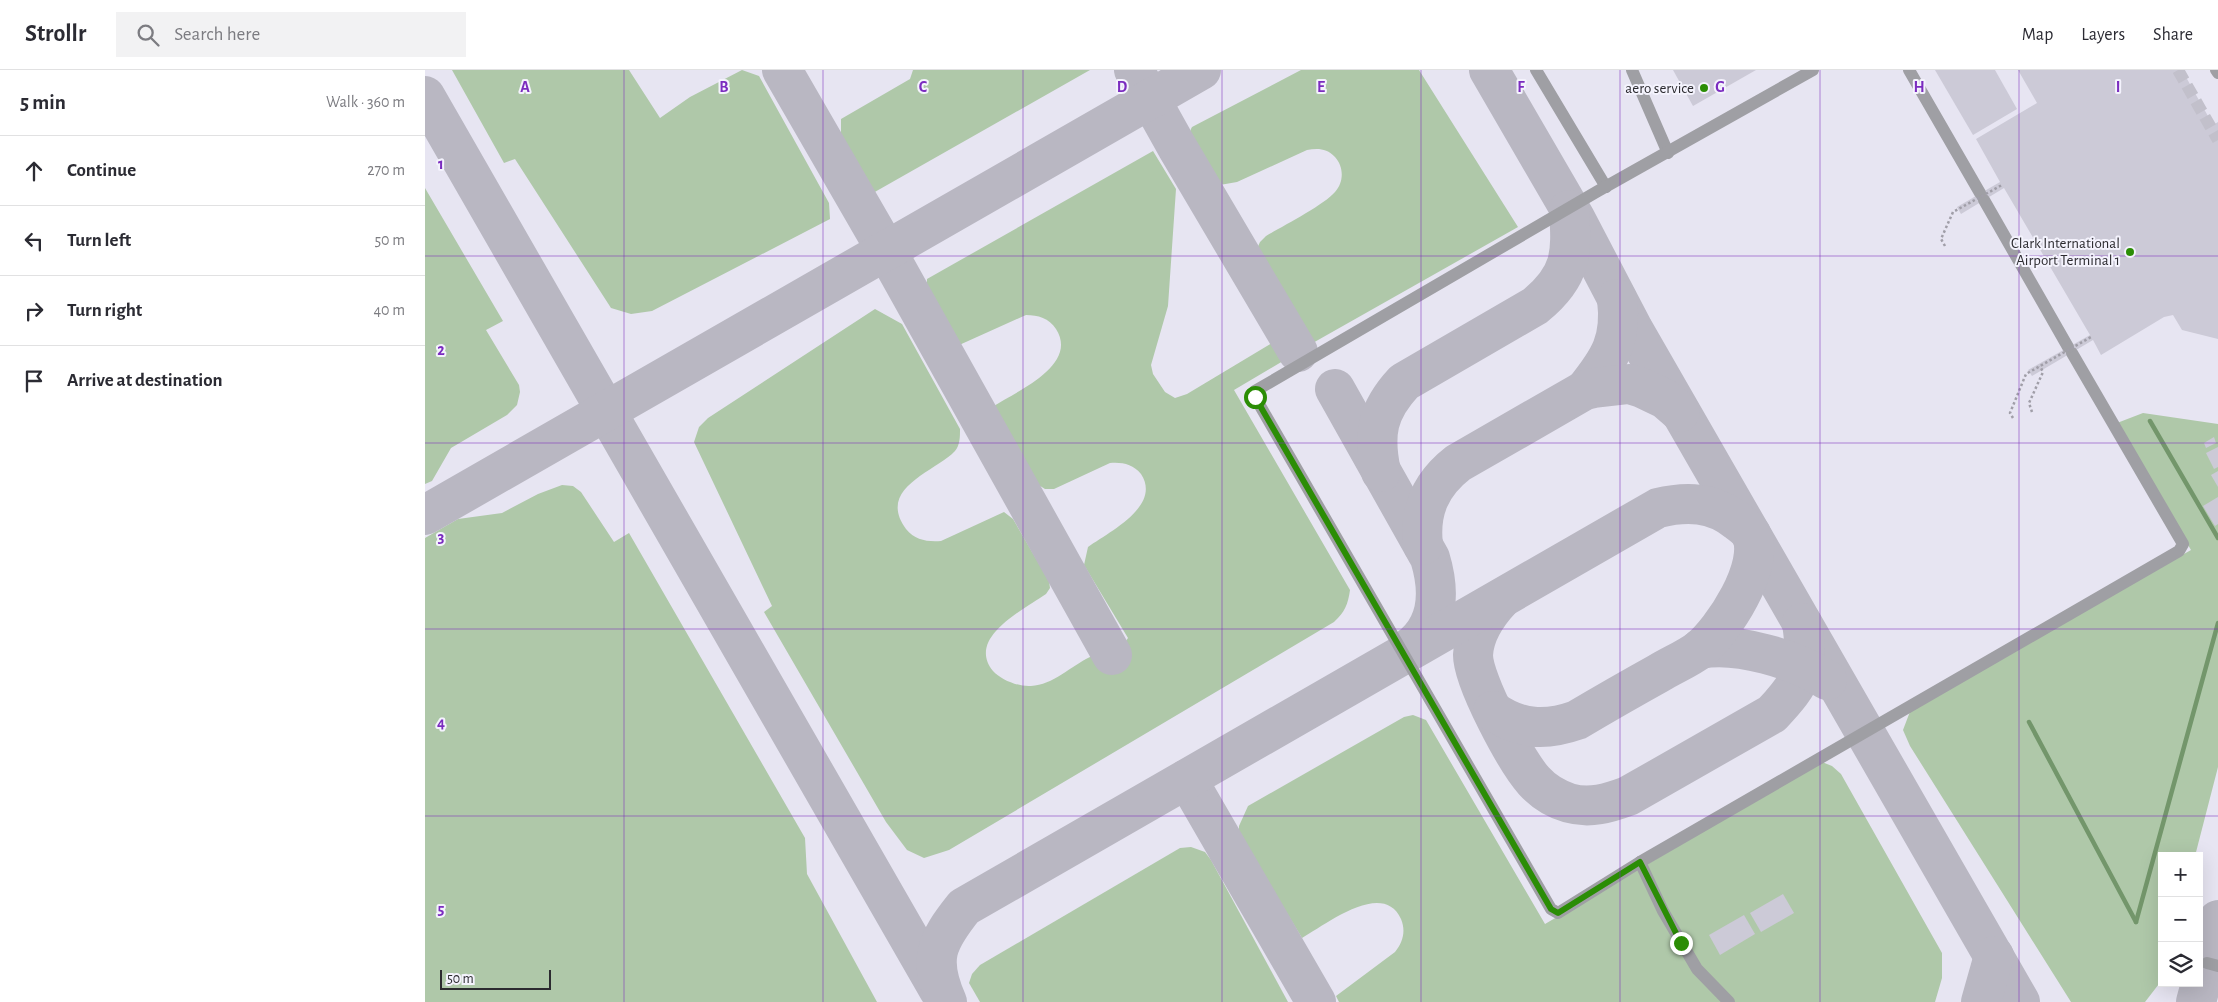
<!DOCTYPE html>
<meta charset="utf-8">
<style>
body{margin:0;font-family:"Alegreya Sans",sans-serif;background:#f2f2f3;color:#2b2b33}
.controls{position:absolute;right:15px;bottom:15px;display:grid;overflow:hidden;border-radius:0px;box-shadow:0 5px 20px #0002}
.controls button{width:45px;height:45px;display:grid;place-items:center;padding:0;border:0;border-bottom:1px solid #e1e1e2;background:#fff;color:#2b2b33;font:25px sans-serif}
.scale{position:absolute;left:15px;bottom:12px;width:111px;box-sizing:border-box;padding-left:5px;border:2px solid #2c2b30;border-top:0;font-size:14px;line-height:18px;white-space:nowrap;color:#2c2b30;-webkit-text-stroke:4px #f4f3fd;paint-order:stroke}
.stop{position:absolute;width:15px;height:15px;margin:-11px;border:4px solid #2b8d05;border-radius:50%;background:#fff}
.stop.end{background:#2b8d05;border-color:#fff;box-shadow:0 1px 5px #0008}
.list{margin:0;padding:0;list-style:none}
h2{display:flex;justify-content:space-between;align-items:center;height:65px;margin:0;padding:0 20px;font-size:21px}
h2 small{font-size:16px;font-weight:400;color:#7c7c81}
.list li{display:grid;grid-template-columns:32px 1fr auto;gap:15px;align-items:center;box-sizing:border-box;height:70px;padding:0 20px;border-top:1px solid #e1e1e2}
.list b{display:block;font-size:19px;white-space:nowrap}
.list em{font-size:16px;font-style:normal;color:#7c7c81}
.icon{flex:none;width:28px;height:28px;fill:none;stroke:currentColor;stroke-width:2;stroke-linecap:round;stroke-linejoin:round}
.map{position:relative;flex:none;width:1793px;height:932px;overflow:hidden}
header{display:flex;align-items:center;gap:30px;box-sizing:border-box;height:70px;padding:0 25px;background:#fff;border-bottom:1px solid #e1e1e2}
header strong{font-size:24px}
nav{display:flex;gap:28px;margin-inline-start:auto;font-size:18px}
.search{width:350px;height:45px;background:#f2f2f3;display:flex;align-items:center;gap:12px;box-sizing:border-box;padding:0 18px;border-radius:0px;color:#7c7c81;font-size:19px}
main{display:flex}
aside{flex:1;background:#fff}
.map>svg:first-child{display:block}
.green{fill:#afc8a9}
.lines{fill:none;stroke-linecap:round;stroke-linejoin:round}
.stream{stroke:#73966b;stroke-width:4.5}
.taxiway{stroke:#b9b7c2;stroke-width:40}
.building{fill:#cccad7}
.minor-tunnel{stroke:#c2c0cb;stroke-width:12;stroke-dasharray:12 6;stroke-linecap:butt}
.path{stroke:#a09ea8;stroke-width:2.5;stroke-dasharray:2.5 2.5;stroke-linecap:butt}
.minor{stroke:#9f9fa4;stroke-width:12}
.path-bridge{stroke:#a09ea8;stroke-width:2.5;stroke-dasharray:2.5 2.5;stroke-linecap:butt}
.route{stroke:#2b8d05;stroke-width:6}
.grid{fill:none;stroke:#7b2cbf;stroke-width:1;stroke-opacity:0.55}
.poi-dot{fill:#2b8d05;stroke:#f4f3fd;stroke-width:2}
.labels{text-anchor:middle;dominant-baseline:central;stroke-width:4;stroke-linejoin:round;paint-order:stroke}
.poi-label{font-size:15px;fill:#2c2b30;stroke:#f4f3fd;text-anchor:end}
.grid-label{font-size:16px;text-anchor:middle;font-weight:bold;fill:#7b2cbf;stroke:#f4f3fd;stroke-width:4;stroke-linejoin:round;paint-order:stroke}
</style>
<header>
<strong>Strollr</strong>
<div class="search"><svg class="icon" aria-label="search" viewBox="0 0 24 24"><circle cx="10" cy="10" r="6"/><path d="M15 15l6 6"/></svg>Search here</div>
<nav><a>Map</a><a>Layers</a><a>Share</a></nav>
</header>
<main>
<aside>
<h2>5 min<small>Walk · 360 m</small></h2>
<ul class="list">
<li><svg class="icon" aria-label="ahead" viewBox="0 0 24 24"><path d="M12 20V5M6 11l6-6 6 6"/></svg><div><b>Continue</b></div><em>270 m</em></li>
<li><svg class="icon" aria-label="left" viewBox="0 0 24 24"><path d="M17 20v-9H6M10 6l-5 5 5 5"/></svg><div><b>Turn left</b></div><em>50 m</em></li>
<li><svg class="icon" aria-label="right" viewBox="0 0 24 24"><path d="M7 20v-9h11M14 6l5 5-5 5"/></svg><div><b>Turn right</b></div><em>40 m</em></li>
<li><svg class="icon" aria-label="arrive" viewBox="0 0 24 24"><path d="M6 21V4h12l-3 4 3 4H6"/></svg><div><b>Arrive at destination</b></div></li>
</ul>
</aside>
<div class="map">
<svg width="1793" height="932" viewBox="0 0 1793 932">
<rect width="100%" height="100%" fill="#e7e5f2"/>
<g class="green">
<polygon points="27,0 204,0 235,48 265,27 317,0 334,6 404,133 405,149 227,241 206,244 186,238 90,89 79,93"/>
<polygon points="488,0 665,0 448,123 416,68 416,49 485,9"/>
<path d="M876,0H994L1093,157L886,274L831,181L835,172L841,166C858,156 899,135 910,122C919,112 919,97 910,87C902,78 892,78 882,80L812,112L789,116C781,101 758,72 767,57Z"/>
<path d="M728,81L751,119L743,236L726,295L728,304L740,322L750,328L762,324L847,273L858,291L809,320L925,520C923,534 920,542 909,552L524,780L499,788L482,780L461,752L339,542L347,536L269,372L274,357L283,348L450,239L477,254L535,359C535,367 535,375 530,381C510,402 451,418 481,459C490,470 502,472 516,471L579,442L588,449L624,511L625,518L621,524C598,540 541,568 568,601C576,610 594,617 606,616C628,615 646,596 665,587C669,585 671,587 676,587C688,587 696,578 703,568L659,495L663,477C684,462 737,436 716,404C708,394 697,392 685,393L629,419H620L612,414L569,336C592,321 654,295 631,259C624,248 613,245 601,245L532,276L502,225V209Z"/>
<polygon points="0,118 78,251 61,260 94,315 95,322 92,335 82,345 26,378 7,411 0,414"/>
<polygon points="1718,343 1793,354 1793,697 1770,786 1737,786 1737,910 1720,932 1646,932 1485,676 1478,660 1486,639 1766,480 1692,353"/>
<polygon points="137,415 148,416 156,422 189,472 204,463 380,768 382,804 452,932 0,932 0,468 33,449 77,443 113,424"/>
<path d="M988,645L1001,650L1120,854L1397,692L1407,696L1416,704L1517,883V908L1510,932H914L911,926L970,882C978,872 981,861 976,849C958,809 900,855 877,868L814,764V756L823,736L979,647Z"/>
<polygon points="766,777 780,782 786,790 863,932 555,932 544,913 547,904 555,895 755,778"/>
</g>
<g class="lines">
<g class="stream">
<polyline points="1725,351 1793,468"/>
<polyline points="1604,652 1711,852"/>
<polyline points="1711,852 1793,553"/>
</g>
<g class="taxiway">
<polyline points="357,0 461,180 687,585"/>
<polyline points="709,0 752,77 873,282"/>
<polyline points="1064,0 1150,148 1208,259 1595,932"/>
<polyline points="0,26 514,920"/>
<path d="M910,319L1005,488C1015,521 1015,557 983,579"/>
<path d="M1160,320C1185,289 1197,270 1192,229"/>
<path d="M956,402C948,364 952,341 979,312L1110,236C1147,206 1147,184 1144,140"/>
<polyline points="0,445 776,0"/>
<path d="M998,475C994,440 1006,414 1033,393L1160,320L1169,318L1204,314L1217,318L1240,329L1255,342"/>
<path d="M1076,529C1062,544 1049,563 1048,585C1048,611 1091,691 1109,711C1118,721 1131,729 1144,733C1165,739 1184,733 1203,726L1347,644C1378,611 1384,599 1377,553"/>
<path d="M1275,579C1312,572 1370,589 1402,610"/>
<polyline points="762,709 891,932"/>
<path d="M522,932C503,889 511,872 539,837L1233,438C1262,431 1288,432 1312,451C1316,454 1323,459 1326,464C1341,495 1298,561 1274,580C1262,589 1247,595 1234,603C1207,618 1179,634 1152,650C1121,661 1095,660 1068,641"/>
<polyline points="1556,932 1569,886"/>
<polyline points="1771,932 1793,850"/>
</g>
</g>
<g class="building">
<polygon points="1248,0 1331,0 1268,36"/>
<polygon points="1510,0 1570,0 1592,39 1548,65"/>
<polygon points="1593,0 1757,0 1788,55 1793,52 1793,269 1757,260 1748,245 1739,247 1676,285 1668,270 1607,306 1603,300 1665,265 1579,118 1536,144 1532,137 1575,112 1551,69 1612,33"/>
<polygon points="1789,367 1791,373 1781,378 1779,373"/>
<polygon points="1793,377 1793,397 1789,399 1781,383"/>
<polygon points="1793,401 1793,417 1786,405"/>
<polygon points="1793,427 1793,454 1790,456 1778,436"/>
<polygon points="1358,824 1369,843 1336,862 1325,843"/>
<polygon points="1319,845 1330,864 1295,885 1284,865"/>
</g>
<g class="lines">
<polyline class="minor-tunnel" points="1753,0 1793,70"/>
<polyline class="path" points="1607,342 1604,333 1618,302 1615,296"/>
<g class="minor">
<polyline points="1111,0 1181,117"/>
<polyline points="1207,0 1243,83"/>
<polyline points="1388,0 1173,121 830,321 830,327 1126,839 1133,843 1215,792 1754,481 1758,474 1647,283"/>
<polyline points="1484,0 1555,123"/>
<polyline points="1791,0 1793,3"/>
<polyline points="1559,130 1643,277"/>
<polyline points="1215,792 1238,841 1272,899 1304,932"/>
<polyline points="1782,893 1793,896"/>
</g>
<g class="path-bridge">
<polyline points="1520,176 1516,169 1528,142 1577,115"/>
<polyline points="1588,348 1585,343 1601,304 1666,267"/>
</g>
</g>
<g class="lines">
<polyline class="route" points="830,327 1126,839 1133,843 1215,792 1256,873"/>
</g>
<path class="grid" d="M199,0V932M398,0V932M598,0V932M797,0V932M996,0V932M1195,0V932M1395,0V932M1594,0V932M0,186H1793M0,373H1793M0,559H1793M0,746H1793"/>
<g class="poi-dot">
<circle cx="1279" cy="18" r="5"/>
<circle cx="1705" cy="182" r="5"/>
</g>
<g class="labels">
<g class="poi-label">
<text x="1269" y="18">aero service</text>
<text x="1695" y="173">Clark International<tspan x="1695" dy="17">Airport Terminal 1</tspan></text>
</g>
</g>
<g class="grid-label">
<text x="100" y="22">A</text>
<text x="299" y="22">B</text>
<text x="498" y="22">C</text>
<text x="697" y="22">D</text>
<text x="896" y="22">E</text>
<text x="1096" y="22">F</text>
<text x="1295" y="22">G</text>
<text x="1494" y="22">H</text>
<text x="1693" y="22">I</text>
<text x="16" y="99">1</text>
<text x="16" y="285">2</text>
<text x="16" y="472">3</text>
<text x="16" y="658">4</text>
<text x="16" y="844">5</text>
</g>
</svg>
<div class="controls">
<button>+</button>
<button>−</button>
<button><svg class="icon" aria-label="layers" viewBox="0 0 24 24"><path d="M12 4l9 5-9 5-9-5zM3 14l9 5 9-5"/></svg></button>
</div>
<div class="scale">50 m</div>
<div class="stop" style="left:830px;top:327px"></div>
<div class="stop end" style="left:1256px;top:873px"></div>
</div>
</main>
